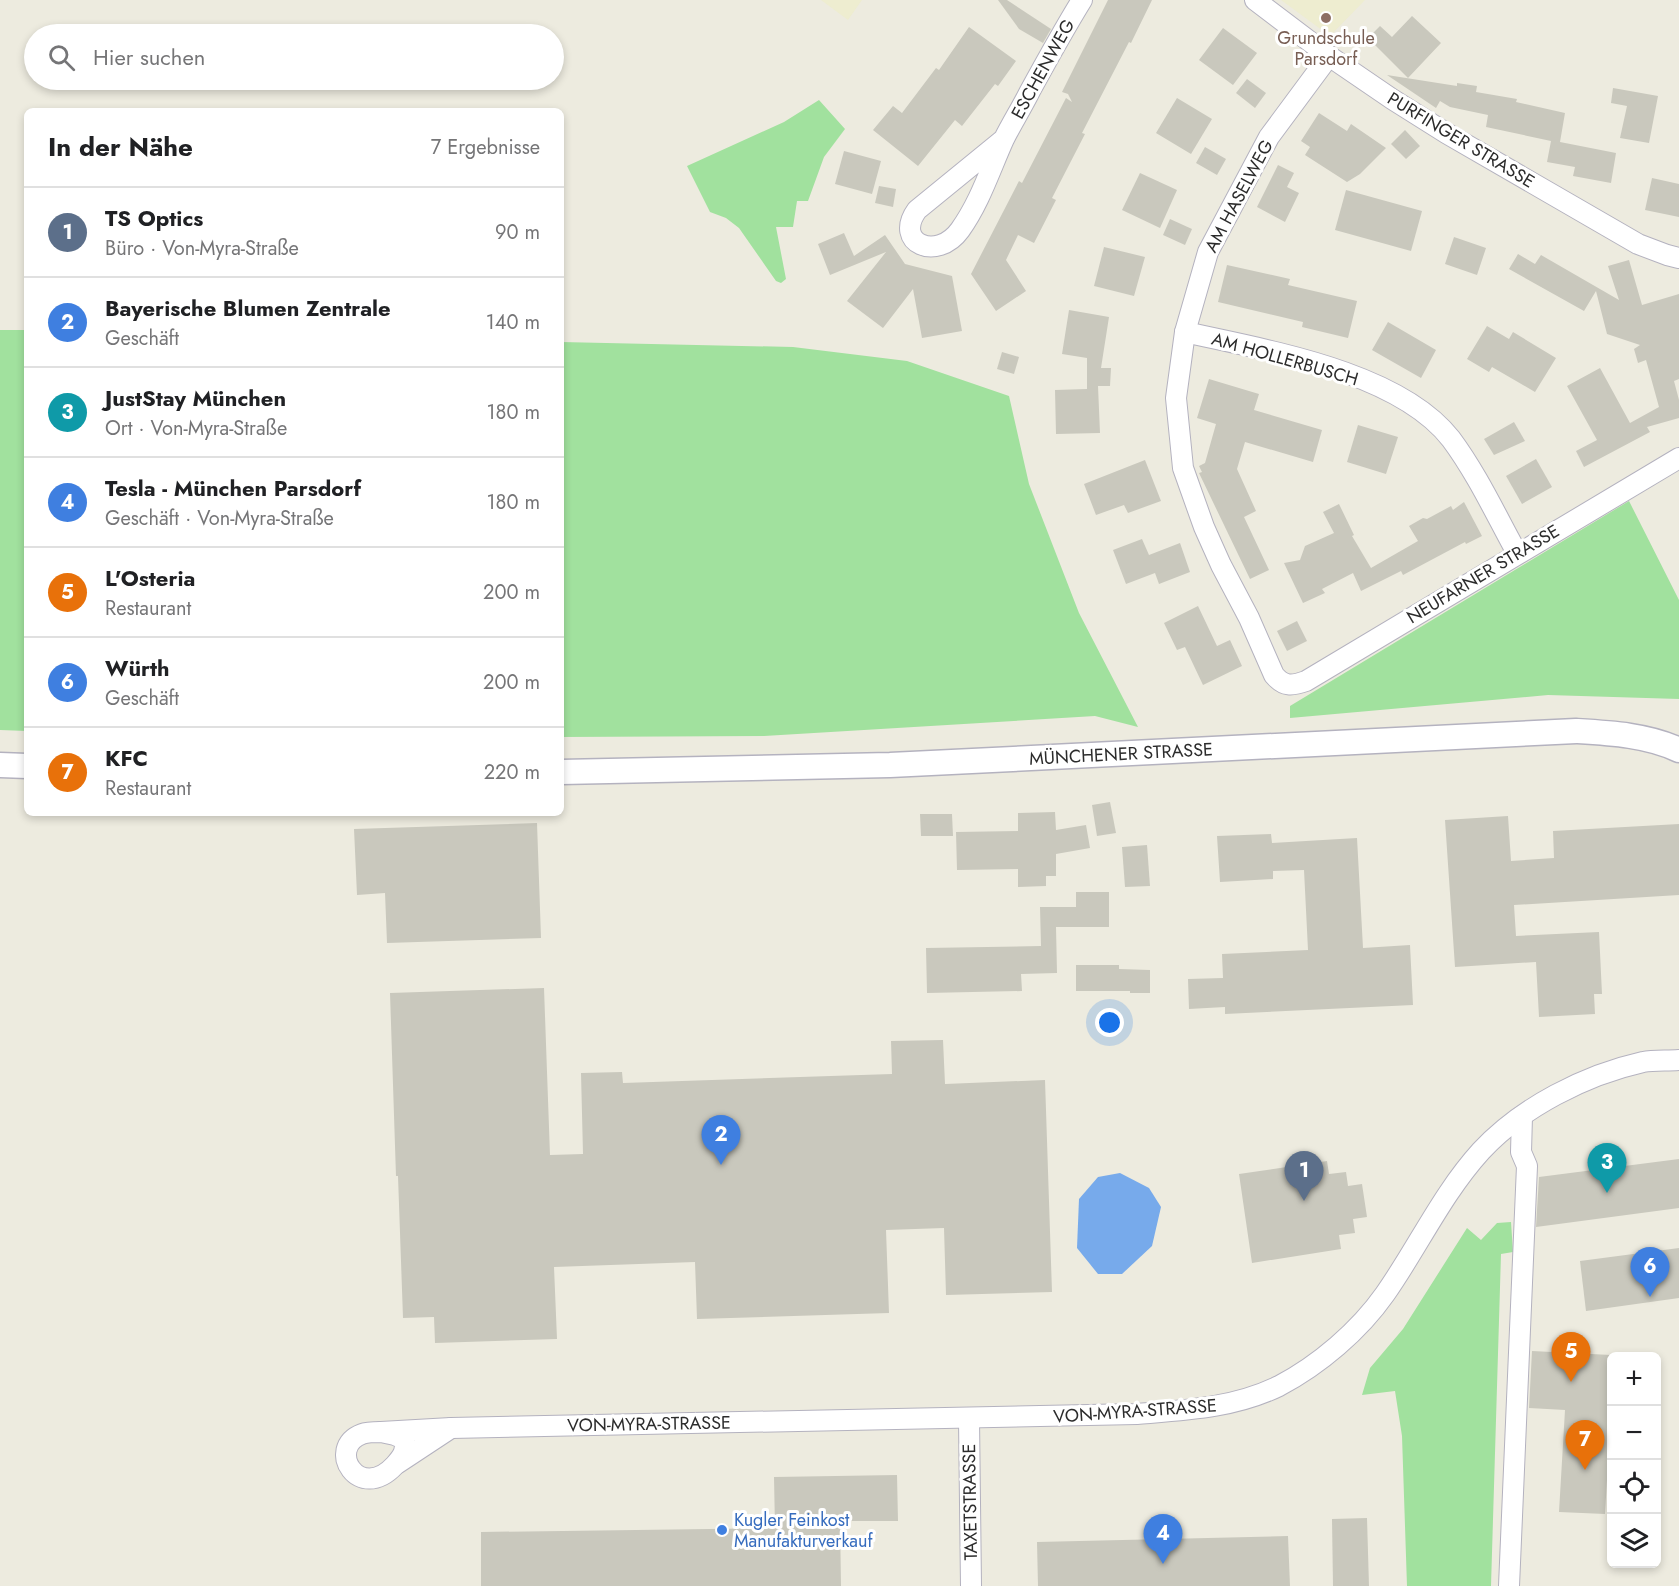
<!DOCTYPE html>
<html lang="de">
<meta charset="utf-8">
<style>
body{margin:0;font-family:Jost,sans-serif;background:#f2f2f2;color:#202124}
.controls{position:absolute;right:18px;bottom:18px;display:grid;overflow:hidden;border-radius:9px;box-shadow:0 3px 9px #0003}
.controls button{width:54px;height:54px;display:grid;place-items:center;padding:0;border:0;border-bottom:2px solid #e0e0e0;background:#fff;color:#202124;font:30px sans-serif}
.you{position:absolute;left:1110px;top:1023px;width:21px;height:21px;margin:-15px;border:4px solid #fff;border-radius:50%;background:#1a73e8;box-shadow:0 0 0 9px #1a73e833}
.badge{display:grid;place-items:center;width:39px;height:39px;border-radius:50%;background:#5846f3;color:#fff;font-size:20px;font-weight:700}
.pin{position:absolute;translate:-50% -50px;filter:drop-shadow(0 2px 3px #0008)}
.pin::after{content:'';position:absolute;top:32px;width:21px;height:18px;background:inherit;clip-path:polygon(0 0,100% 0,50% 100%)}
.list{margin:0;padding:0;list-style:none}
h2{display:flex;justify-content:space-between;align-items:center;height:78px;margin:0;padding:0 24px;font-size:26px}
h2 small{font-size:20px;font-weight:400;color:#757577}
.list li{display:grid;grid-template-columns:39px 1fr auto;gap:18px;align-items:center;box-sizing:border-box;height:90px;padding:0 24px;border-top:2px solid #e0e0e0}
.list b{display:block;font-size:22px;white-space:nowrap}
.list p{margin:0;font-size:20px;white-space:nowrap;color:#757577}
.list em{font-size:20px;font-style:normal;color:#757577}
.icon{flex:none;width:33px;height:33px;fill:none;stroke:currentColor;stroke-width:2;stroke-linecap:round;stroke-linejoin:round}
.map{position:relative;flex:none;width:1679px;height:1586px;overflow:hidden}
.search{position:absolute;background:#fff;box-shadow:0 3px 9px #0003;left:24px;top:24px;width:540px;height:66px;display:flex;align-items:center;gap:15px;box-sizing:border-box;padding:0 21px;border-radius:33px;color:#757577;font-size:22px}
.panel{position:absolute;background:#fff;box-shadow:0 3px 9px #0003;left:24px;top:108px;width:540px;height:708px;border-radius:9px}
.map>svg:first-child{display:block}
.education{fill:#eeedd0}
.green{fill:#a1e19e}
.water{fill:#77aaeb}
.building{fill:#c9c8bd}
.lines{fill:none;stroke-linecap:round;stroke-linejoin:round}
.minor-casing{stroke:#b4b2bf;stroke-width:22}
.tertiary-casing{stroke:#b4b2bf;stroke-width:27}
.minor{stroke:#fff;stroke-width:20}
.tertiary{stroke:#fff;stroke-width:24}
.education-dot{fill:#8d6e63;stroke:#fff;stroke-width:2}
.shop-dot{fill:#3f7fe0;stroke:#fff;stroke-width:2}
.labels{text-anchor:middle;dominant-baseline:central;stroke-width:6;stroke-linejoin:round;paint-order:stroke}
.education-label{font-size:18px;fill:#785e54;stroke:#fff}
.street-label{font-size:18px;fill:#2c2c2c;stroke:#fff}
.shop-label{font-size:18px;fill:#366cbe;stroke:#fff;text-anchor:start}
</style>
<div class="map">
<svg width="1679" height="1586" viewBox="0 0 1679 1586">
<rect width="100%" height="100%" fill="#edebdf"/>
<g class="education">
<polygon points="821,0 862,0 848,20"/>
<polygon points="1281,0 1365,0 1330,36"/>
</g>
<g class="green">
<polygon points="819,100 845,129 824,157 808,201 797,201 793,227 776,227 786,279 781,283 776,281 739,228 726,218 710,212 687,166 784,122"/>
<polygon points="0,330 27,330 27,731 0,730"/>
<polygon points="561,342 793,347 907,361 1009,396 1029,484 1079,613 1138,727 1095,716 764,736 561,737"/>
<polygon points="1629,501 1679,600 1679,699 1548,695 1290,718 1290,706"/>
<polygon points="1511,1222 1513,1252 1501,1254 1491,1586 1407,1586 1402,1436 1395,1391 1362,1395 1370,1368 1403,1329 1467,1228 1481,1240 1497,1223"/>
</g>
<polygon class="water" points="1120,1173 1149,1188 1161,1207 1152,1246 1122,1274 1098,1274 1077,1248 1079,1199 1098,1177"/>
<g class="building">
<polygon points="998,0 1007,0 1051,29 1043,43 1019,29"/>
<polygon points="1108,0 1152,0 1131,43 1129,42 1082,133 1085,134 1052,198 1056,200 1034,243 1018,235 1006,260 1026,291 996,311 971,274 1019,181 1022,183 1066,98 1072,102 1068,94 1062,92"/>
<polygon points="1412,16 1441,43 1408,78 1368,38 1380,26 1392,37"/>
<polygon points="969,27 1016,61 998,86 995,84 962,126 955,120 918,166 873,130 893,106 902,113 936,68 939,70"/>
<polygon points="1223,28 1257,53 1233,85 1199,60"/>
<polygon points="1387,75 1457,86 1457,83 1477,86 1476,92 1517,99 1516,102 1565,113 1560,142 1616,153 1611,183 1573,176 1575,167 1547,162 1551,141 1486,127 1488,115 1450,107 1440,101 1436,108"/>
<polygon points="1247,79 1266,93 1255,108 1236,93"/>
<polygon points="1613,88 1658,96 1649,143 1620,138 1627,106 1611,103"/>
<polygon points="1177,98 1212,119 1191,154 1156,133"/>
<polygon points="1319,113 1347,131 1351,124 1386,148 1360,174 1347,182 1305,155 1310,147 1301,141"/>
<polygon points="1405,130 1420,146 1406,159 1391,144"/>
<polygon points="1205,147 1226,159 1217,175 1196,163"/>
<polygon points="844,151 881,161 872,194 835,184"/>
<polygon points="1278,165 1294,173 1287,187 1299,193 1285,222 1257,207"/>
<polygon points="1140,173 1177,190 1160,228 1122,210"/>
<polygon points="1652,178 1679,184 1679,217 1645,210"/>
<polygon points="879,186 896,189 893,207 875,203"/>
<polygon points="1346,190 1422,211 1411,251 1335,230"/>
<polygon points="1170,219 1192,229 1185,245 1163,235"/>
<polygon points="844,233 854,256 885,235 905,264 952,276 962,331 922,338 913,289 883,328 847,301 886,252 830,275 818,244"/>
<polygon points="1454,237 1486,248 1477,275 1445,264"/>
<polygon points="1104,247 1145,257 1134,296 1094,286"/>
<polygon points="1518,254 1535,264 1541,255 1619,300 1608,266 1629,260 1642,305 1679,294 1679,379 1674,381 1679,400 1679,418 1647,427 1650,432 1584,467 1576,451 1597,440 1567,386 1600,368 1630,423 1659,407 1646,360 1638,363 1634,349 1640,345 1607,334 1596,291 1584,311 1509,269"/>
<polygon points="1227,265 1290,279 1288,285 1357,301 1348,338 1302,327 1303,322 1218,302"/>
<polygon points="1069,310 1109,317 1101,368 1111,368 1110,386 1098,386 1100,433 1056,434 1055,390 1087,389 1087,358 1062,354"/>
<polygon points="1388,322 1436,350 1421,378 1372,350"/>
<polygon points="1487,326 1509,339 1513,332 1556,358 1535,392 1492,367 1489,372 1467,359"/>
<polygon points="1002,352 1019,357 1014,374 997,369"/>
<polygon points="1209,379 1259,394 1254,410 1322,430 1313,462 1245,442 1237,469 1256,511 1244,517 1269,570 1250,579 1199,473 1202,472 1199,466 1205,463 1216,424 1197,418"/>
<polygon points="1514,422 1525,441 1494,455 1484,439"/>
<polygon points="1358,425 1398,437 1386,474 1347,462"/>
<polygon points="1536,459 1552,487 1522,504 1506,476"/>
<polygon points="1145,460 1161,501 1128,513 1124,505 1096,515 1084,484"/>
<polygon points="1464,502 1482,536 1466,544 1465,542 1403,575 1401,571 1361,591 1353,573 1322,589 1325,593 1303,603 1284,563 1300,560 1305,546 1334,533 1323,512 1339,504 1354,535 1352,536 1371,568 1418,541 1409,526 1423,518 1427,519 1451,506 1453,510"/>
<polygon points="1142,539 1149,555 1180,543 1190,572 1159,584 1155,573 1126,584 1113,550"/>
<polygon points="1198,606 1217,646 1230,640 1242,666 1203,685 1185,647 1177,650 1164,623"/>
<polygon points="1297,621 1307,641 1287,651 1277,631"/>
<polygon points="1110,802 1116,833 1097,836 1092,805"/>
<polygon points="1055,812 1056,830 1086,825 1090,848 1056,854 1056,876 1046,876 1046,886 1018,887 1018,869 957,870 956,832 1018,831 1018,813"/>
<polygon points="920,814 952,814 953,836 921,836"/>
<polygon points="1508,816 1511,861 1554,858 1553,831 1679,824 1679,895 1514,905 1516,936 1599,932 1602,994 1594,994 1595,1014 1539,1017 1536,962 1455,967 1445,820"/>
<polygon points="537,823 541,938 387,943 385,893 357,895 354,829"/>
<polygon points="1271,834 1272,843 1357,838 1363,948 1410,945 1413,1005 1225,1014 1225,1007 1189,1009 1188,979 1223,978 1222,954 1308,950 1304,870 1273,871 1273,879 1220,882 1217,836"/>
<polygon points="1147,845 1150,886 1125,887 1122,847"/>
<polygon points="1076,892 1109,892 1109,927 1056,927 1057,973 1021,974 1022,991 927,993 926,948 1041,946 1040,907 1076,907"/>
<polygon points="1076,965 1119,965 1119,969 1150,970 1150,993 1130,993 1130,991 1076,991"/>
<polygon points="544,988 550,1155 583,1154 581,1073 622,1072 623,1083 892,1074 891,1041 943,1040 945,1084 1045,1080 1052,1292 946,1295 944,1228 886,1230 889,1313 697,1319 695,1262 554,1267 557,1339 435,1343 434,1317 403,1318 398,1176 396,1176 390,993"/>
<polygon points="1679,1159 1679,1208 1536,1227 1539,1177"/>
<polygon points="1327,1161 1329,1174 1346,1172 1348,1186 1362,1184 1367,1217 1353,1219 1355,1233 1339,1235 1341,1249 1252,1263 1239,1174"/>
<polygon points="1679,1248 1679,1298 1586,1311 1580,1261"/>
<polygon points="1532,1351 1611,1355 1611,1412 1605,1514 1559,1512 1565,1410 1529,1408"/>
<polygon points="897,1475 898,1521 840,1521 841,1586 481,1586 481,1532 775,1528 774,1477"/>
<polygon points="1367,1518 1369,1586 1333,1586 1332,1519"/>
<polygon points="1288,1536 1290,1586 1038,1586 1037,1542"/>
</g>
<g class="lines">
<defs>
<g id="minor">
<polyline points="1255,0 1329,56 1392,99 1446,133 1638,244 1667,255 1679,258"/>
<path d="M1329,56L1269,137L1208,252L1185,332L1176,398L1183,468L1204,527L1221,565L1249,618L1274,675C1284,687 1292,686 1306,681L1679,458"/>
<path d="M1004,139L917,210C893,243 937,262 960,230C980,202 990,170 1004,139C1012,123 1022,107 1030,91C1047,60 1064,29 1082,0"/>
<path d="M1185,332C1265,350 1398,371 1451,439C1477,474 1496,515 1517,553"/>
<polyline points="969,1419 971,1586"/>
<path d="M381,1432L451,1428L1137,1414C1186,1410 1234,1408 1279,1386C1319,1365 1359,1331 1385,1294C1418,1247 1442,1194 1481,1151C1522,1107 1585,1075 1643,1062C1654,1060 1667,1061 1679,1060"/>
<path d="M381,1432L395,1435L404,1439C407,1450 403,1456 395,1465C359,1504 325,1448 362,1434C367,1432 375,1432 381,1432Z"/>
<polyline points="398,1463 451,1428"/>
<polyline points="1509,1586 1527,1166 1521,1152 1522,1116"/>
</g>
<g id="tertiary">
<polyline points="0,765 27,766"/>
<path d="M561,772L890,765L1576,731C1610,733 1648,735 1679,750"/>
</g>
</defs>
<use href="#minor" class="minor-casing"/>
<use href="#tertiary" class="tertiary-casing"/>
<use href="#minor" class="minor"/>
<use href="#tertiary" class="tertiary"/>
</g>
<circle class="education-dot" cx="1326" cy="18" r="6"/>
<circle class="shop-dot" cx="722" cy="1530" r="6"/>
<g class="labels">
<g class="education-label">
<text x="1326" y="38">Grundschule<tspan x="1326" dy="21">Parsdorf</tspan></text>
</g>
<g class="street-label">
<text transform="translate(1043 69) rotate(-61)">ESCHENWEG</text>
<text transform="translate(1461 140) rotate(31)">PURFINGER STRASSE</text>
<text transform="translate(1239 196) rotate(-62)">AM HASELWEG</text>
<text transform="translate(1285 359) rotate(16)">AM HOLLERBUSCH</text>
<text transform="translate(1483 574) rotate(-31)">NEUFARNER STRASSE</text>
<text transform="translate(1121 754) rotate(-3)">MÜNCHENER STRASSE</text>
<text transform="translate(1135 1411) rotate(-4)">VON-MYRA-STRASSE</text>
<text transform="translate(649 1424) rotate(-1)">VON-MYRA-STRASSE</text>
<text transform="translate(970 1502) rotate(-91)">TAXETSTRASSE</text>
</g>
<g class="shop-label">
<text x="734" y="1520">Kugler Feinkost<tspan x="734" dy="21">Manufakturverkauf</tspan></text>
</g>
</g>
</svg>
<div class="controls">
<button>+</button>
<button>−</button>
<button><svg class="icon" aria-label="locate" viewBox="0 0 24 24"><circle cx="12" cy="12" r="6"/><path d="M12 2v4M12 18v4M2 12h4M18 12h4"/></svg></button>
<button><svg class="icon" aria-label="layers" viewBox="0 0 24 24"><path d="M12 4l9 5-9 5-9-5zM3 14l9 5 9-5"/></svg></button>
</div>
<div class="you"></div>
<div class="pin badge" style="left:1304px;top:1201px;background:#5c6f8a">1</div>
<div class="pin badge" style="left:721px;top:1165px;background:#3f7fe0">2</div>
<div class="pin badge" style="left:1607px;top:1193px;background:#0f9aa8">3</div>
<div class="pin badge" style="left:1163px;top:1564px;background:#3f7fe0">4</div>
<div class="pin badge" style="left:1571px;top:1382px;background:#e8710a">5</div>
<div class="pin badge" style="left:1650px;top:1297px;background:#3f7fe0">6</div>
<div class="pin badge" style="left:1585px;top:1470px;background:#e8710a">7</div>
<div class="search"><svg class="icon" aria-label="search" viewBox="0 0 24 24"><circle cx="10" cy="10" r="6"/><path d="M15 15l6 6"/></svg>Hier suchen</div>
<section class="panel">
<h2>In der Nähe<small>7 Ergebnisse</small></h2>
<ul class="list">
<li><span class="badge" style="background:#5c6f8a">1</span><div><b>TS Optics</b><p>Büro · Von-Myra-Straße</p></div><em>90 m</em></li>
<li><span class="badge" style="background:#3f7fe0">2</span><div><b>Bayerische Blumen Zentrale</b><p>Geschäft</p></div><em>140 m</em></li>
<li><span class="badge" style="background:#0f9aa8">3</span><div><b>JustStay München</b><p>Ort · Von-Myra-Straße</p></div><em>180 m</em></li>
<li><span class="badge" style="background:#3f7fe0">4</span><div><b>Tesla - München Parsdorf</b><p>Geschäft · Von-Myra-Straße</p></div><em>180 m</em></li>
<li><span class="badge" style="background:#e8710a">5</span><div><b>L'Osteria</b><p>Restaurant</p></div><em>200 m</em></li>
<li><span class="badge" style="background:#3f7fe0">6</span><div><b>Würth</b><p>Geschäft</p></div><em>200 m</em></li>
<li><span class="badge" style="background:#e8710a">7</span><div><b>KFC</b><p>Restaurant</p></div><em>220 m</em></li>
</ul>
</section>
</div>
